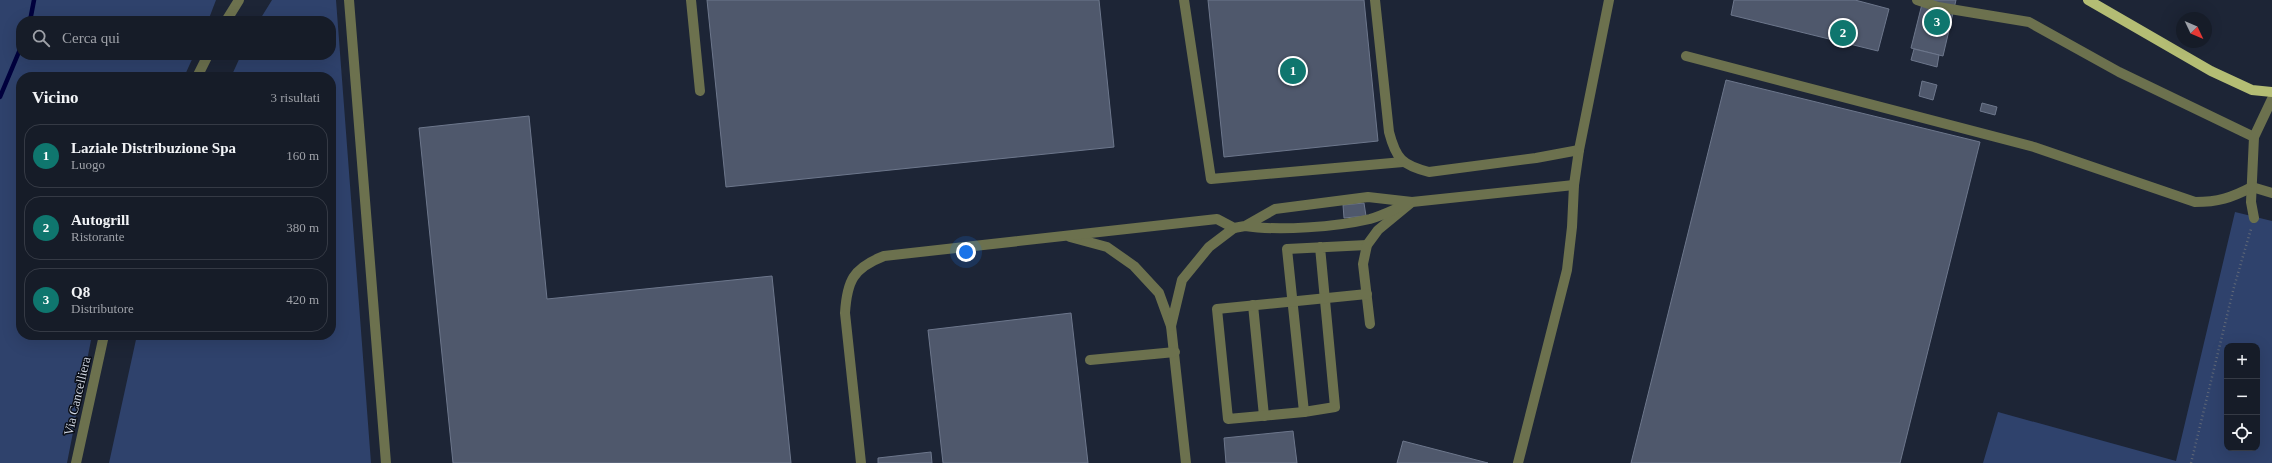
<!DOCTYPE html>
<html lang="it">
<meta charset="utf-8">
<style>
body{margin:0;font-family:"Times New Roman",serif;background:#1f2530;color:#f1f3f6}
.controls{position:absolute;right:12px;bottom:12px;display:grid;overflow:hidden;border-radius:8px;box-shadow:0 4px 16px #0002}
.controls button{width:36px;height:36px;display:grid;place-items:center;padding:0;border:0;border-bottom:1px solid #353a45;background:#161c28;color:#f1f3f6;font:20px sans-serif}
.compass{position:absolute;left:2176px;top:12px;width:36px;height:36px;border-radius:50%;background:#161c28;box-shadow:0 4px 16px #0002;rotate:134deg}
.you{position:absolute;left:966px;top:252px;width:14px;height:14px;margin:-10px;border:3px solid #fff;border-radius:50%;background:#1a73e8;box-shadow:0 0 0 6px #1a73e833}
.badge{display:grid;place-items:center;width:26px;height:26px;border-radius:50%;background:#0f766e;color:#fff;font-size:13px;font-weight:700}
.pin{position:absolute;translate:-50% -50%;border:2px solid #fff;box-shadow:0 1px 4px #0006}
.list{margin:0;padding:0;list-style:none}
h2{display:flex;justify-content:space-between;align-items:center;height:52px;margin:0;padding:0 16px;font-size:17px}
h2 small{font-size:13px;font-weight:400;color:#9ea1a8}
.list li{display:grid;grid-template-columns:26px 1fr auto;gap:12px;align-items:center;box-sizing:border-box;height:64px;margin:0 8px 8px;padding:0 8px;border:1px solid #353a45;border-radius:16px}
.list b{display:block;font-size:15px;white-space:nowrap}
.list p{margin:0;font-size:13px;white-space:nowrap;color:#9ea1a8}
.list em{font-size:13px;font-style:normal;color:#9ea1a8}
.icon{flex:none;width:22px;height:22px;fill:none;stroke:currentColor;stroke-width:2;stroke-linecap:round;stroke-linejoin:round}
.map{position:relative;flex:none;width:2272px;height:463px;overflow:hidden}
.search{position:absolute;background:#161c28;box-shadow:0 4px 16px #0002;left:16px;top:16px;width:320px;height:44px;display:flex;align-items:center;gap:10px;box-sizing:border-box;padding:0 14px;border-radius:16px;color:#9ea1a8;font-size:15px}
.panel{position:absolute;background:#161c28;box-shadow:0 4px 16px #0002;left:16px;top:72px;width:320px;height:268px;border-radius:16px}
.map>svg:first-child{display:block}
.green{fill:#2f426c;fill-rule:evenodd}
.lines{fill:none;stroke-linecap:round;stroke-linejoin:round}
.stream{stroke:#01003d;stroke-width:4.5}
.building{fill:#4f586c;stroke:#6d778c}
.path{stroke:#606877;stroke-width:2.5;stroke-dasharray:1 3;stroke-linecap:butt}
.minor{stroke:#6c714e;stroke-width:10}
.major{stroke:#b4bd74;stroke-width:10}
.labels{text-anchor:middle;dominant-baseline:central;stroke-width:3;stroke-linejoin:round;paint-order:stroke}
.street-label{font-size:13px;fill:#d2d8e4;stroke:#0a0e16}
</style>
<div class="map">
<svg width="2272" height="463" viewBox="0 0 2272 463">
<rect width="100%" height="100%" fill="#1d2536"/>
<g class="green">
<polygon points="0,0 216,0 208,21 21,21 21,55 194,55 184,77 21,77 21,335 92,335 67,463 0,463"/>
<polygon points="272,0 336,0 371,463 109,463 137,335 331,335 331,77 231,77 241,55 331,55 331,21 259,21"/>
<path d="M2235,212L2272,221V463H1983L1998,412L2176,461ZM2227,346H2257V448H2227Z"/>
</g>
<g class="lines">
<g class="stream">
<polyline points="30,21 34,0"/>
<polyline points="0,97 21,47"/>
</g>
</g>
<g class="building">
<polygon points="707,0 1099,0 1114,147 726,187"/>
<polygon points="1208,0 1364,0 1378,141 1224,157"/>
<polygon points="1734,0 1855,0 1889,9 1878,51 1731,15"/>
<polygon points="1923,0 1956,0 1943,56 1911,48"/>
<polygon points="1914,49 1939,55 1937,67 1911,60"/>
<polygon points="1726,80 1980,142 1900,463 1631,463"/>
<polygon points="1922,81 1937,85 1933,100 1919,96"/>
<polygon points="1982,103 1997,107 1995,115 1980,111"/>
<polygon points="529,116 547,299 772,276 791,463 453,463 419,128"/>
<polygon points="1364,203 1366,216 1344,218 1343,205"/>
<polygon points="1071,313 1088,463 943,463 928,330"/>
<polygon points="1293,431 1297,463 1226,463 1224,438"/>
<polygon points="1403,441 1488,463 1397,463"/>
<polygon points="931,452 932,463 878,463 878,458"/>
</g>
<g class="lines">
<polyline class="path" points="2191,463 2234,287 2251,229"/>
<g class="minor">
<polyline points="349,0 386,463"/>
<polyline points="691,0 700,91"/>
<polyline points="1184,0 1211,179 1403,162"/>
<path d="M1375,0L1389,132C1396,159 1402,165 1429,172L1536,158L1579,150"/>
<polyline points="1917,0 1938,7 2029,22 2119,72 2254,137"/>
<polyline points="226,21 239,0"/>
<path d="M1686,56L2034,147L2195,202C2218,202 2231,198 2252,187L2272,193"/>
<polyline points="197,77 208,55"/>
<polyline points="2254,218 2251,202 2254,137 2272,99"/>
<polyline points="1070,237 1107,247 1134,266 1159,293 1171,326 1186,463"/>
<polyline points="1320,247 1335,407 1304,412 1287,249 1367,245"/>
<polyline points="1253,305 1264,416"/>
<polyline points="1370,324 1363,264 1367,245 1378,230 1412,202 1574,185"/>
<polyline points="1171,326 1182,280 1209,247 1234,228"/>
<polyline points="1090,360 1175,352"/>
<polyline points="1304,412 1228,419 1217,309 1367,294"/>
<polyline points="76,463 104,335"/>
<path d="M861,463L845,313C847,281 853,268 884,256L1217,219L1234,228L1245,226L1275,209L1368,197L1412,202C1399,207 1384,215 1370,219C1336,227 1279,231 1245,226"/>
<polyline points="1518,463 1567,270 1572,227 1574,185 1579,150 1609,0"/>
</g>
<polyline class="major" points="2088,0 2211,71 2252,90 2272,92"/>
</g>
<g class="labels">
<g class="street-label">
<text transform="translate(77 396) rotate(-77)">Via Cancelliera</text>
</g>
</g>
</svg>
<div class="controls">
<button>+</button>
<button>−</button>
<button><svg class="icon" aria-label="locate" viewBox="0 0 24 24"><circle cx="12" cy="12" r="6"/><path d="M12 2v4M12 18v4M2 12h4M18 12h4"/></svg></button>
</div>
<svg class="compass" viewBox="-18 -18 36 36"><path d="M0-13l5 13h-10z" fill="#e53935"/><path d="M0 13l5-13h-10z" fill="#9ea1a8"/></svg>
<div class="you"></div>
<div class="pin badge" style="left:1293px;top:71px">1</div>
<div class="pin badge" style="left:1843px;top:33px">2</div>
<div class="pin badge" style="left:1937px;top:22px">3</div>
<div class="search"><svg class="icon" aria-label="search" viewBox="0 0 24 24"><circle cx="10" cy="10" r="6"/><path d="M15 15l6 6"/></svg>Cerca qui</div>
<section class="panel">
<h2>Vicino<small>3 risultati</small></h2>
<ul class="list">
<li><span class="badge">1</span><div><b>Laziale Distribuzione Spa</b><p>Luogo</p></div><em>160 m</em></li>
<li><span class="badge">2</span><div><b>Autogrill</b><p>Ristorante</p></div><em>380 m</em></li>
<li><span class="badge">3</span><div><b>Q8</b><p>Distributore</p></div><em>420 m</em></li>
</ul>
</section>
</div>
